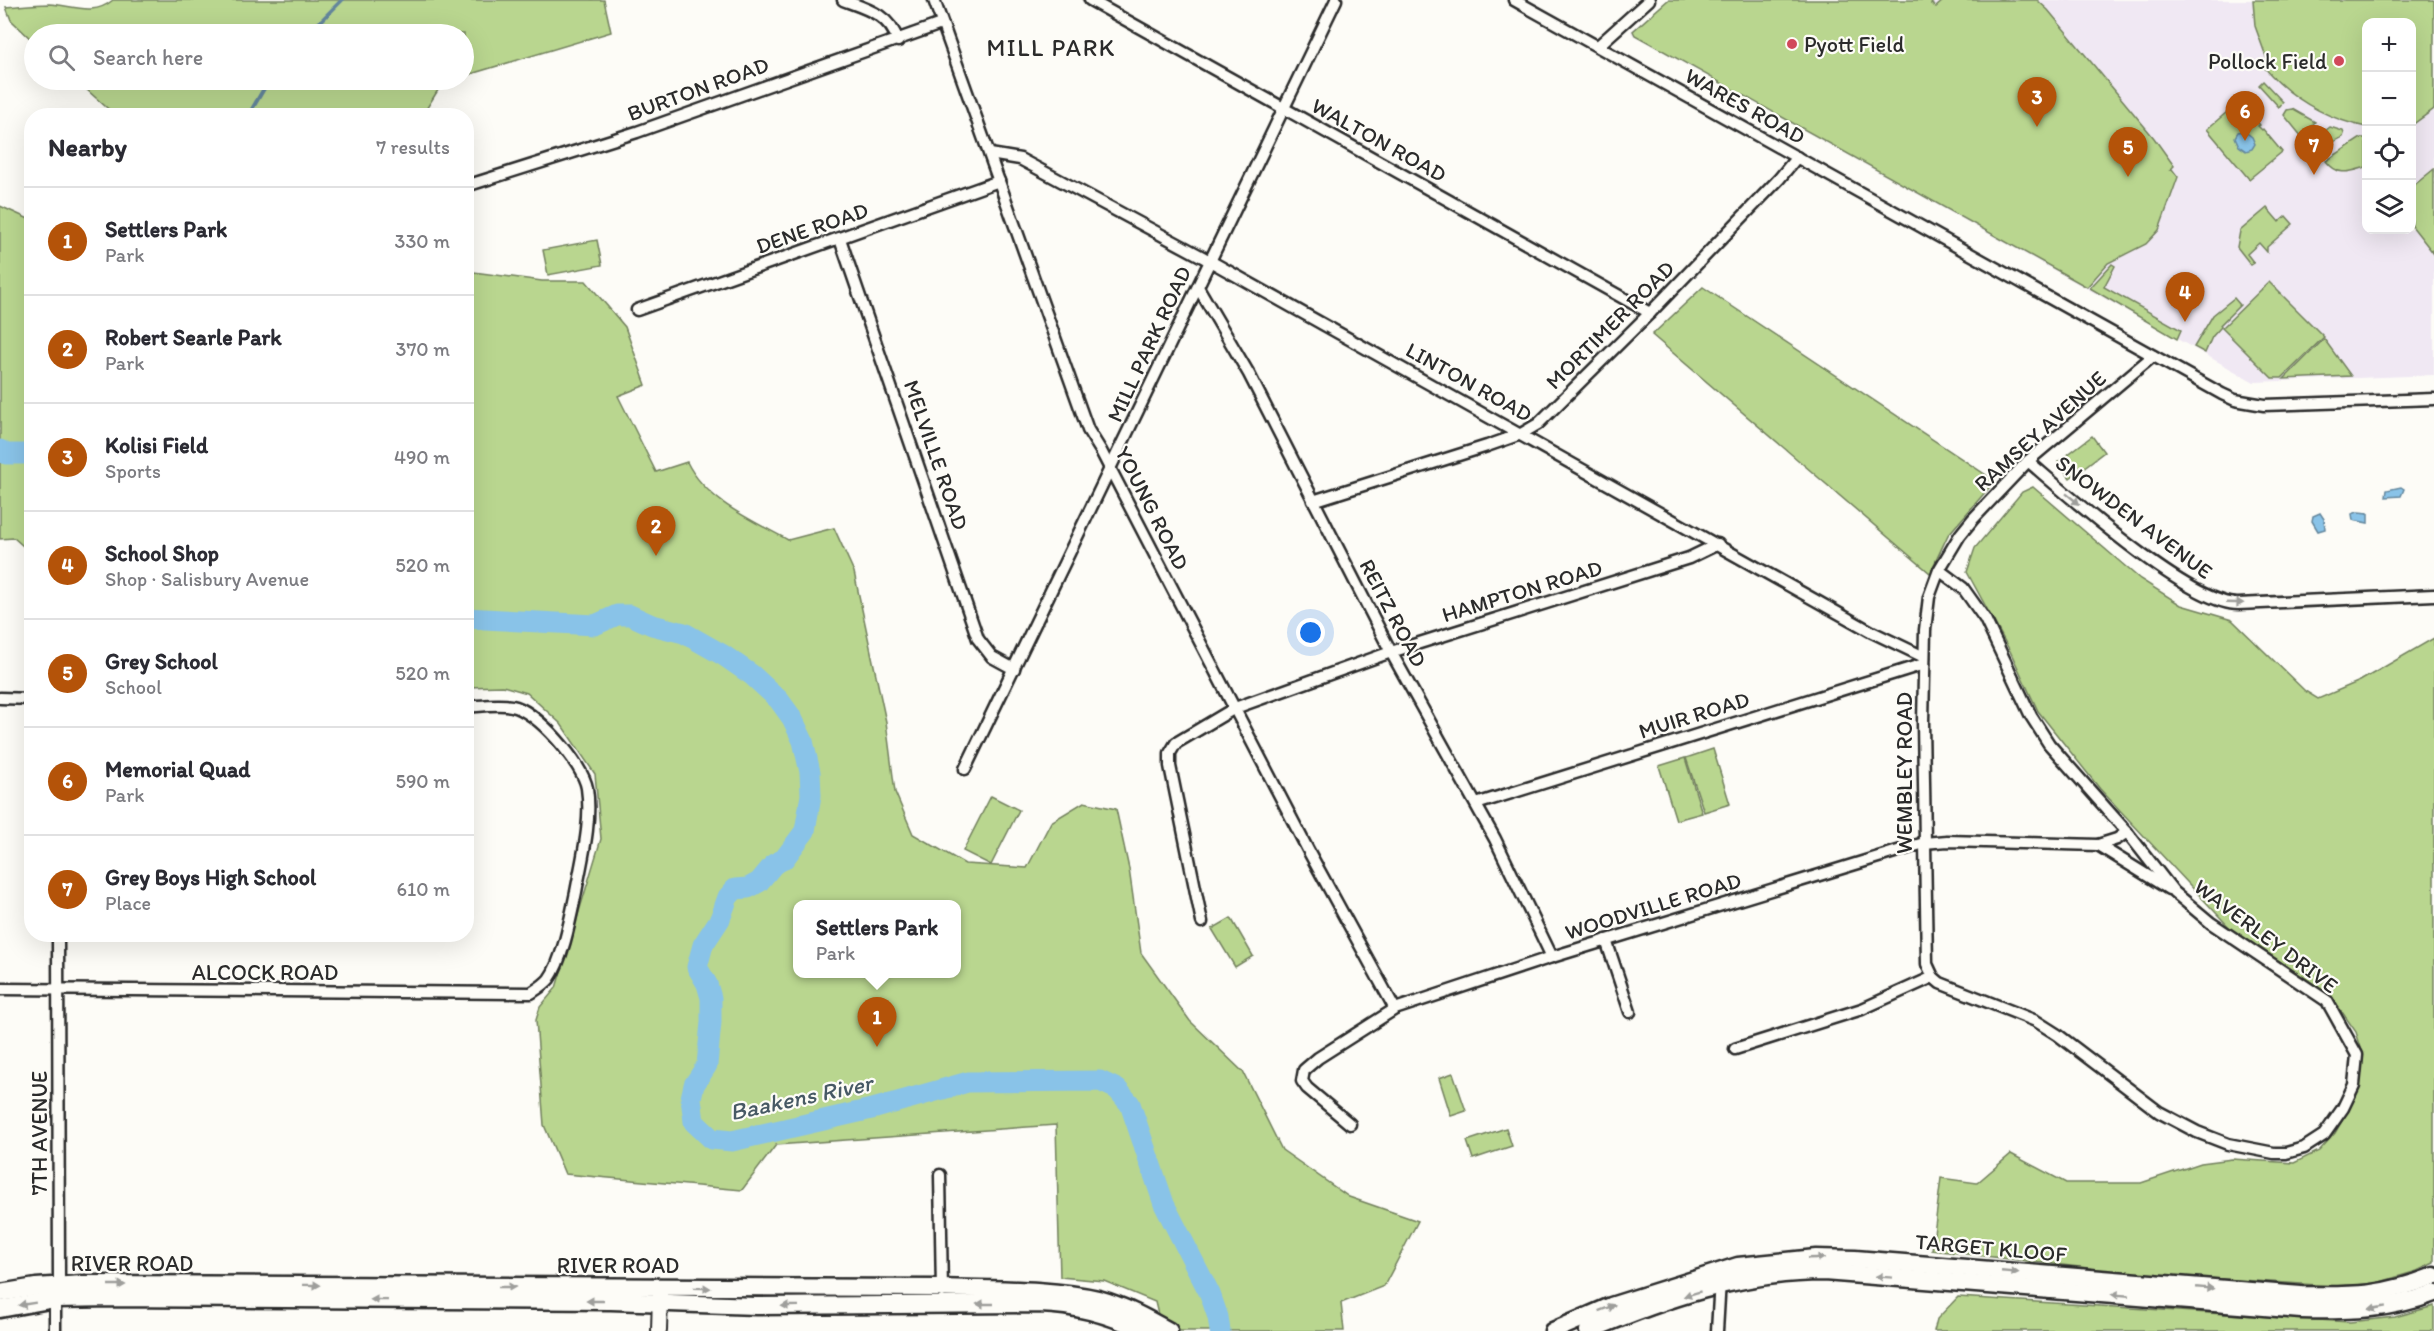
<!DOCTYPE html>
<meta charset="utf-8">
<style>
body{margin:0;font-family:Itim,sans-serif;background:#f2f2f3;color:#2b2b33}
.controls{position:absolute;right:18px;top:18px;display:grid;overflow:hidden;border-radius:12px;box-shadow:0 6px 24px #0002}
.controls button{width:54px;height:54px;display:grid;place-items:center;padding:0;border:0;border-bottom:2px solid #e1e1e2;background:#fff;color:#2b2b33;font:30px sans-serif}
.you{position:absolute;left:1311px;top:633px;width:21px;height:21px;margin:-15px;border:4px solid #fff;border-radius:50%;background:#1a73e8;box-shadow:0 0 0 9px #1a73e833}
.badge{display:grid;place-items:center;width:39px;height:39px;border-radius:50%;background:#b45309;color:#fff;font-size:20px;font-weight:700}
.pin{position:absolute;translate:-50% -50px;filter:drop-shadow(0 2px 3px #0008)}
.pin::after{content:'';position:absolute;top:32px;width:21px;height:18px;background:inherit;clip-path:polygon(0 0,100% 0,50% 100%)}
.popup{position:absolute;left:793px;top:900px;width:168px;height:78px;box-sizing:border-box;display:grid;place-content:center;border-radius:12px;background:#fff;filter:drop-shadow(0 2px 4px #0005);font-size:20px;white-space:nowrap;color:#7c7c81}
.popup b{font-size:22px;color:#2b2b33}
.popup::after{content:'';position:absolute;left:50%;top:100%;margin-left:-12px;border:12px solid transparent;border-top-color:#fff}
.list{margin:0;padding:0;list-style:none}
h2{display:flex;justify-content:space-between;align-items:center;height:78px;margin:0;padding:0 24px;font-size:26px}
h2 small{font-size:20px;font-weight:400;color:#7c7c81}
.list li{display:grid;grid-template-columns:39px 1fr auto;gap:18px;align-items:center;box-sizing:border-box;height:108px;padding:0 24px;border-top:2px solid #e1e1e2}
.list b{display:block;font-size:22px;white-space:nowrap}
.list p{margin:0;font-size:20px;white-space:nowrap;color:#7c7c81}
.list em{font-size:20px;font-style:normal;color:#7c7c81}
.icon{flex:none;width:33px;height:33px;fill:none;stroke:currentColor;stroke-width:2;stroke-linecap:round;stroke-linejoin:round}
.map{position:relative;flex:none;width:2434px;height:1331px;overflow:hidden}
.search{position:absolute;background:#fff;box-shadow:0 6px 24px #0002;left:24px;top:24px;width:450px;height:66px;display:flex;align-items:center;gap:15px;box-sizing:border-box;padding:0 21px;border-radius:33px;color:#7c7c81;font-size:22px}
.panel{position:absolute;background:#fff;box-shadow:0 6px 24px #0002;left:24px;top:108px;width:450px;height:834px;border-radius:24px}
.map>svg:first-child{display:block}
.built{fill:#f0e8f3;fill-rule:evenodd}
.green{fill:#b9d68f;stroke:#72805d;stroke-width:1.5;fill-rule:evenodd}
.water{fill:#89c3e8;stroke:#63869c;stroke-width:1.5}
.lines{fill:none;stroke-linecap:round;stroke-linejoin:round}
.stream{stroke:#63869c;stroke-width:4}
.river{stroke:#89c3e8;stroke-width:21}
.minor-casing{stroke:#2b2b2b;stroke-width:15}
.tertiary-casing{stroke:#2b2b2b;stroke-width:18}
.secondary-casing{stroke:#2b2b2b;stroke-width:21}
.minor{stroke:#fdfcf7;stroke-width:10}
.tertiary{stroke:#fdfcf7;stroke-width:14}
.secondary{stroke:#fdfcf7;stroke-width:16}
.oneway{fill:#9e9e9b}
.poi-dot{fill:#d1495b;stroke:#fdfcf7;stroke-width:2}
.labels{text-anchor:middle;dominant-baseline:central;stroke-width:4.5;stroke-linejoin:round;paint-order:stroke}
.poi-label{font-size:22px;fill:#2b2b2b;stroke:#fdfcf7;text-anchor:start}
.street-label{font-size:22px;fill:#2b2b2b;stroke:#fdfcf7}
.neighbourhood-label{font-size:24px;letter-spacing:1.5px;fill:#2b2b2b;stroke:#fdfcf7}
.water-label{font-size:24px;font-style:italic;fill:#475964;stroke:#fdfcf7}
</style>
<div class="map">
<svg width="2434" height="1331" viewBox="0 0 2434 1331">
<rect width="100%" height="100%" fill="#fdfcf7"/>
<filter id="ink" filterUnits="userSpaceOnUse"><feTurbulence type="fractalNoise" baseFrequency=".0167" numOctaves="2"/><feDisplacementMap in="SourceGraphic" scale="12" xChannelSelector="R" yChannelSelector="G"/><feConvolveMatrix kernelMatrix="1 2 1 2 8 2 1 2 1" color-interpolation-filters="sRGB"/></filter>
<g filter="url(#ink)">
<path class="built" d="M1667,0H2434V375L2254,382L1633,35L1631,31ZM2366,22H2412V230H2366Z"/>
<g class="green">
<path d="M113,0H604L611,32L464,76V34H34V42L11,20L6,7C20,6 35,4 49,4C72,5 93,17 113,0Z"/>
<polygon points="1668,0 1935,0 1931,4 1936,7 1944,0 2037,0 2048,10 2154,138 2174,166 2169,171 2172,169 2178,177 2159,230 2146,244 2108,263 2087,287 1635,35 1633,31"/>
<path d="M2253,0H2434V109L2412,125V22H2366V127C2324,118 2291,99 2263,66L2268,62L2255,26Z"/>
<polygon points="76,80 452,80 443,82 422,116 115,115"/>
<polygon points="2263,81 2283,102 2279,107 2259,85"/>
<polygon points="2240,101 2260,125 2258,126 2262,130 2263,129 2282,152 2249,179 2207,129"/>
<polygon points="2292,109 2315,122 2302,137 2284,115 2287,110"/>
<polygon points="2330,127 2343,131 2344,134 2343,137 2327,145 2322,141 2321,134"/>
<path d="M2361,138H2366V167C2349,172 2338,177 2326,161Z"/>
<polygon points="2434,169 2434,254 2412,226 2412,187"/>
<polygon points="0,206 31,220 31,553 14,538 0,539"/>
<polygon points="2267,208 2279,222 2286,216 2293,224 2267,247 2267,252 2259,243 2247,254 2254,263 2251,265 2237,247 2240,231"/>
<polygon points="597,240 602,265 548,275 543,250"/>
<polygon points="2112,264 2115,266 2104,287 2181,330 2177,339 2090,288"/>
<path d="M466,271L542,281H586L625,327L646,385L618,396L656,472L687,462C706,501 752,520 788,540L834,528L854,572L886,722L895,792L913,834L965,864L1027,868L1051,822L1084,802L1116,809L1129,869L1141,953L1190,1021L1243,1072L1282,1150L1349,1197L1418,1221L1384,1286L1341,1303L1344,1331H1162L1155,1302L1104,1281L1060,1277L1056,1125L776,1145L742,1190L565,1174L544,1125L536,1020L540,1007L556,988L601,839L595,774L561,724L527,693L503,686L467,687ZM798,904H956V974H798Z"/>
<polygon points="2269,282 2324,337 2282,378 2272,378 2222,328"/>
<polygon points="1703,287 1995,481 1948,535 1930,573 1652,335"/>
<polygon points="2234,298 2240,305 2220,325 2221,327 2212,337 2205,353 2194,347 2213,315"/>
<polygon points="2324,339 2351,376 2284,379"/>
<polygon points="2092,436 2104,452 2070,478 2058,462"/>
<polygon points="2033,487 2140,579 2181,605 2232,620 2305,691 2318,699 2360,681 2434,638 2434,1263 2417,1271 2373,1284 2333,1286 2141,1274 1932,1250 1941,1178 1977,1183 2011,1154 2066,1183 2141,1183 2201,1163 2232,1159 2294,1163 2319,1151 2335,1133 2353,1102 2360,1080 2363,1054 2356,1032 2340,1009 2321,989 2231,929 2100,789 2038,711 2010,651 1967,572 1975,548 2022,492"/>
<polygon points="1713,749 1730,804 1704,812 1686,758"/>
<polygon points="1685,758 1702,813 1676,820 1659,766"/>
<polygon points="991,796 1019,810 991,865 963,851"/>
<polygon points="1231,918 1253,956 1235,967 1212,929"/>
<polygon points="1453,1073 1466,1111 1451,1116 1439,1078"/>
<polygon points="1506,1128 1512,1146 1473,1159 1467,1141"/>
<polygon points="1958,1297 2350,1322 2395,1317 2434,1306 2434,1331 1934,1331 1937,1319"/>
</g>
<g class="water">
<polygon points="2244,131 2252,137 2255,144 2252,149 2246,151 2239,146 2235,137 2238,132"/>
<polygon points="2401,487 2404,489 2401,496 2386,497 2387,490"/>
<polygon points="2358,512 2368,513 2368,523 2353,520 2352,514"/>
<polygon points="2320,513 2324,519 2325,529 2318,531 2312,521 2313,516"/>
</g>
<g class="lines">
<g class="stream">
<polyline points="308,34 342,0"/>
<polyline points="248,116 269,80"/>
</g>
<g class="river">
<polyline points="0,450 6,454 32,454"/>
<polyline points="466,618 595,625 617,615 630,615 652,625 684,633 723,655 752,675 779,700 792,718 803,741 810,772 811,795 805,831 784,859 774,864 759,882 748,888 735,889 728,897 720,919 703,945 697,967 707,984 711,998 711,1022 707,1065 694,1085 691,1098 694,1122 712,1139 732,1141 876,1108 968,1082 1100,1081 1117,1089 1130,1104 1164,1204 1210,1294 1218,1317 1220,1331"/>
</g>
<defs>
<g id="minor">
<path d="M843,0C867,9 889,14 898,41"/>
<polyline points="934,0 1088,430 1101,451 1308,850 1395,1009"/>
<polyline points="1090,0 1650,313"/>
<polyline points="1514,0 2222,394 2235,400 2264,405 2434,399"/>
<polyline points="1598,46 1649,0"/>
<polyline points="990,154 1020,159 1210,261 1872,632 1924,657"/>
<polyline points="466,186 637,132 941,24"/>
<polyline points="840,239 978,639 992,657 1014,669"/>
<polyline points="1198,287 1249,374 1391,652 1495,839 1552,957"/>
<polyline points="637,310 999,181"/>
<path d="M2028,461C2069,496 2189,604 2238,604L2434,595"/>
<polyline points="1313,501 1487,446 1521,434 1538,424 1650,313 1779,179 1797,157"/>
<polyline points="1939,570 1963,588 1985,619 2031,716 2049,744 2127,832 2174,892 2211,923 2327,1001 2357,1055 2354,1085 2343,1108 2324,1135 2304,1148 2286,1153 2274,1153 2228,1144 2197,1132 2159,1112 2058,1035 2036,1021 1940,983 1933,977 1927,964 1923,722 1925,630 1929,597 1939,570 1960,535 1973,519 2028,461 2153,356"/>
<polyline points="0,698 32,699"/>
<polyline points="965,769 1336,0"/>
<polyline points="1476,804 1924,664"/>
<polyline points="2098,845 2169,889"/>
<polyline points="1202,922 1170,766 1170,753 1176,743 1235,708 1391,652 1689,558 1718,544"/>
<polyline points="1606,940 1630,1012"/>
<path d="M0,989L531,993C537,989 544,985 549,979C563,960 571,916 576,892C582,859 592,822 587,788C583,764 536,710 512,706C498,703 481,706 466,707"/>
<polyline points="1735,1049 1862,1009 1933,977"/>
<polyline points="1350,1124 1307,1088 1302,1081 1304,1070 1318,1058 1395,1009 1552,957 1924,843 1947,841 2098,845 2117,839 2127,832"/>
<polyline points="940,1175 942,1292"/>
<polyline points="55,1331 55,1299 59,1286 58,934"/>
<polyline points="1717,1331 1720,1280"/>
</g>
<polyline id="tertiary" points="659,1331 660,1294"/>
<g id="secondary">
<path d="M0,1293L36,1287L83,1284L941,1288C990,1290 1051,1288 1098,1299C1124,1306 1146,1318 1169,1331"/>
<path d="M0,1309L55,1299L113,1298L611,1301L756,1306L1040,1304C1077,1305 1111,1315 1144,1331"/>
<path d="M1553,1331L1611,1306L1738,1266L1816,1258L1855,1259L2301,1295C2355,1296 2383,1296 2434,1276"/>
<path d="M1588,1331C1663,1299 1742,1272 1824,1272L2301,1310C2346,1311 2391,1310 2434,1293"/>
</g>
</defs>
<use href="#minor" class="minor-casing"/>
<use href="#tertiary" class="tertiary-casing"/>
<use href="#secondary" class="secondary-casing"/>
<use href="#minor" class="minor"/>
<use href="#tertiary" class="tertiary"/>
<use href="#secondary" class="secondary"/>
</g>
<defs><path id="oneway-solid" d="M-6-.8H1V-3.2L6.5 0L1 3.2V.8H-6Z" transform="scale(1.5)"/></defs>
<g class="oneway">
<use href="#oneway-solid" transform="translate(2073 499) rotate(39)"/>
<use href="#oneway-solid" transform="translate(2235 603) rotate(2)"/>
<use href="#oneway-solid" transform="translate(1816 1258) rotate(-2)"/>
<use href="#oneway-solid" transform="translate(2010 1272) rotate(5)"/>
<use href="#oneway-solid" transform="translate(1884 1277) rotate(-176)"/>
<use href="#oneway-solid" transform="translate(117 1285)"/>
<use href="#oneway-solid" transform="translate(312 1285) rotate(1)"/>
<use href="#oneway-solid" transform="translate(507 1287)"/>
<use href="#oneway-solid" transform="translate(702 1288) rotate(1)"/>
<use href="#oneway-solid" transform="translate(2205 1288) rotate(5)"/>
<use href="#oneway-solid" transform="translate(1692 1294) rotate(163)"/>
<use href="#oneway-solid" transform="translate(2120 1295) rotate(-175)"/>
<use href="#oneway-solid" transform="translate(379 1300) rotate(-179)"/>
<use href="#oneway-solid" transform="translate(595 1301) rotate(-180)"/>
<use href="#oneway-solid" transform="translate(27 1304) rotate(171)"/>
<use href="#oneway-solid" transform="translate(985 1304) rotate(-180)"/>
<use href="#oneway-solid" transform="translate(790 1306) rotate(179)"/>
<use href="#oneway-solid" transform="translate(1607 1308) rotate(-21)"/>
<use href="#oneway-solid" transform="translate(2377 1308) rotate(170)"/>
</g>
</g>
<g class="poi-dot">
<circle cx="1792" cy="44" r="6"/>
<circle cx="2339" cy="61" r="6"/>
</g>
<g class="labels">
<g class="poi-label">
<text x="1804" y="44">Pyott Field</text>
<text x="2327" y="61" text-anchor="end">Pollock Field</text>
</g>
<g class="street-label">
<text transform="translate(698 89) rotate(-20)">BURTON ROAD</text>
<text transform="translate(1745 106) rotate(29)">WARES ROAD</text>
<text transform="translate(1379 140) rotate(29)">WALTON ROAD</text>
<text transform="translate(812 228) rotate(-19)">DENE ROAD</text>
<text transform="translate(1610 325) rotate(-45)">MORTIMER ROAD</text>
<text transform="translate(1149 344) rotate(-65)">MILL PARK ROAD</text>
<text transform="translate(1469 382) rotate(29)">LINTON ROAD</text>
<text transform="translate(2040 431) rotate(-42)">RAMSEY AVENUE</text>
<text transform="translate(936 455) rotate(71)">MELVILLE ROAD</text>
<text transform="translate(1152 508) rotate(63)">YOUNG ROAD</text>
<text transform="translate(2134 517) rotate(37)">SNOWDEN AVENUE</text>
<text transform="translate(1522 591) rotate(-17)">HAMPTON ROAD</text>
<text transform="translate(1393 613) rotate(62)">REITZ ROAD</text>
<text transform="translate(1694 715) rotate(-17)">MUIR ROAD</text>
<text transform="translate(1904 773) rotate(-90)">WEMBLEY ROAD</text>
<text transform="translate(1653 906) rotate(-17)">WOODVILLE ROAD</text>
<text transform="translate(2266 936) rotate(37)">WAVERLEY DRIVE</text>
<text x="265" y="972">ALCOCK ROAD</text>
<text transform="translate(39 1133) rotate(-90)">7TH AVENUE</text>
<text transform="translate(1991 1248) rotate(5)">TARGET KLOOF</text>
<text x="132" y="1263">RIVER ROAD</text>
<text x="618" y="1265">RIVER ROAD</text>
</g>
<g class="neighbourhood-label">
<text x="1051" y="47">MILL PARK</text>
</g>
<g class="water-label">
<text transform="translate(801 1097) rotate(-12)">Baakens River</text>
</g>
</g>
</svg>
<div class="controls">
<button>+</button>
<button>−</button>
<button><svg class="icon" aria-label="locate" viewBox="0 0 24 24"><circle cx="12" cy="12" r="6"/><path d="M12 2v4M12 18v4M2 12h4M18 12h4"/></svg></button>
<button><svg class="icon" aria-label="layers" viewBox="0 0 24 24"><path d="M12 4l9 5-9 5-9-5zM3 14l9 5 9-5"/></svg></button>
</div>
<div class="you"></div>
<div class="pin badge" style="left:877px;top:1047px">1</div>
<div class="popup"><b>Settlers Park</b>Park</div>
<div class="pin badge" style="left:656px;top:556px">2</div>
<div class="pin badge" style="left:2037px;top:127px">3</div>
<div class="pin badge" style="left:2185px;top:322px">4</div>
<div class="pin badge" style="left:2128px;top:177px">5</div>
<div class="pin badge" style="left:2245px;top:141px">6</div>
<div class="pin badge" style="left:2314px;top:175px">7</div>
<div class="search"><svg class="icon" aria-label="search" viewBox="0 0 24 24"><circle cx="10" cy="10" r="6"/><path d="M15 15l6 6"/></svg>Search here</div>
<section class="panel">
<h2>Nearby<small>7 results</small></h2>
<ul class="list">
<li><span class="badge">1</span><div><b>Settlers Park</b><p>Park</p></div><em>330 m</em></li>
<li><span class="badge">2</span><div><b>Robert Searle Park</b><p>Park</p></div><em>370 m</em></li>
<li><span class="badge">3</span><div><b>Kolisi Field</b><p>Sports</p></div><em>490 m</em></li>
<li><span class="badge">4</span><div><b>School Shop</b><p>Shop · Salisbury Avenue</p></div><em>520 m</em></li>
<li><span class="badge">5</span><div><b>Grey School</b><p>School</p></div><em>520 m</em></li>
<li><span class="badge">6</span><div><b>Memorial Quad</b><p>Park</p></div><em>590 m</em></li>
<li><span class="badge">7</span><div><b>Grey Boys High School</b><p>Place</p></div><em>610 m</em></li>
</ul>
</section>
</div>
